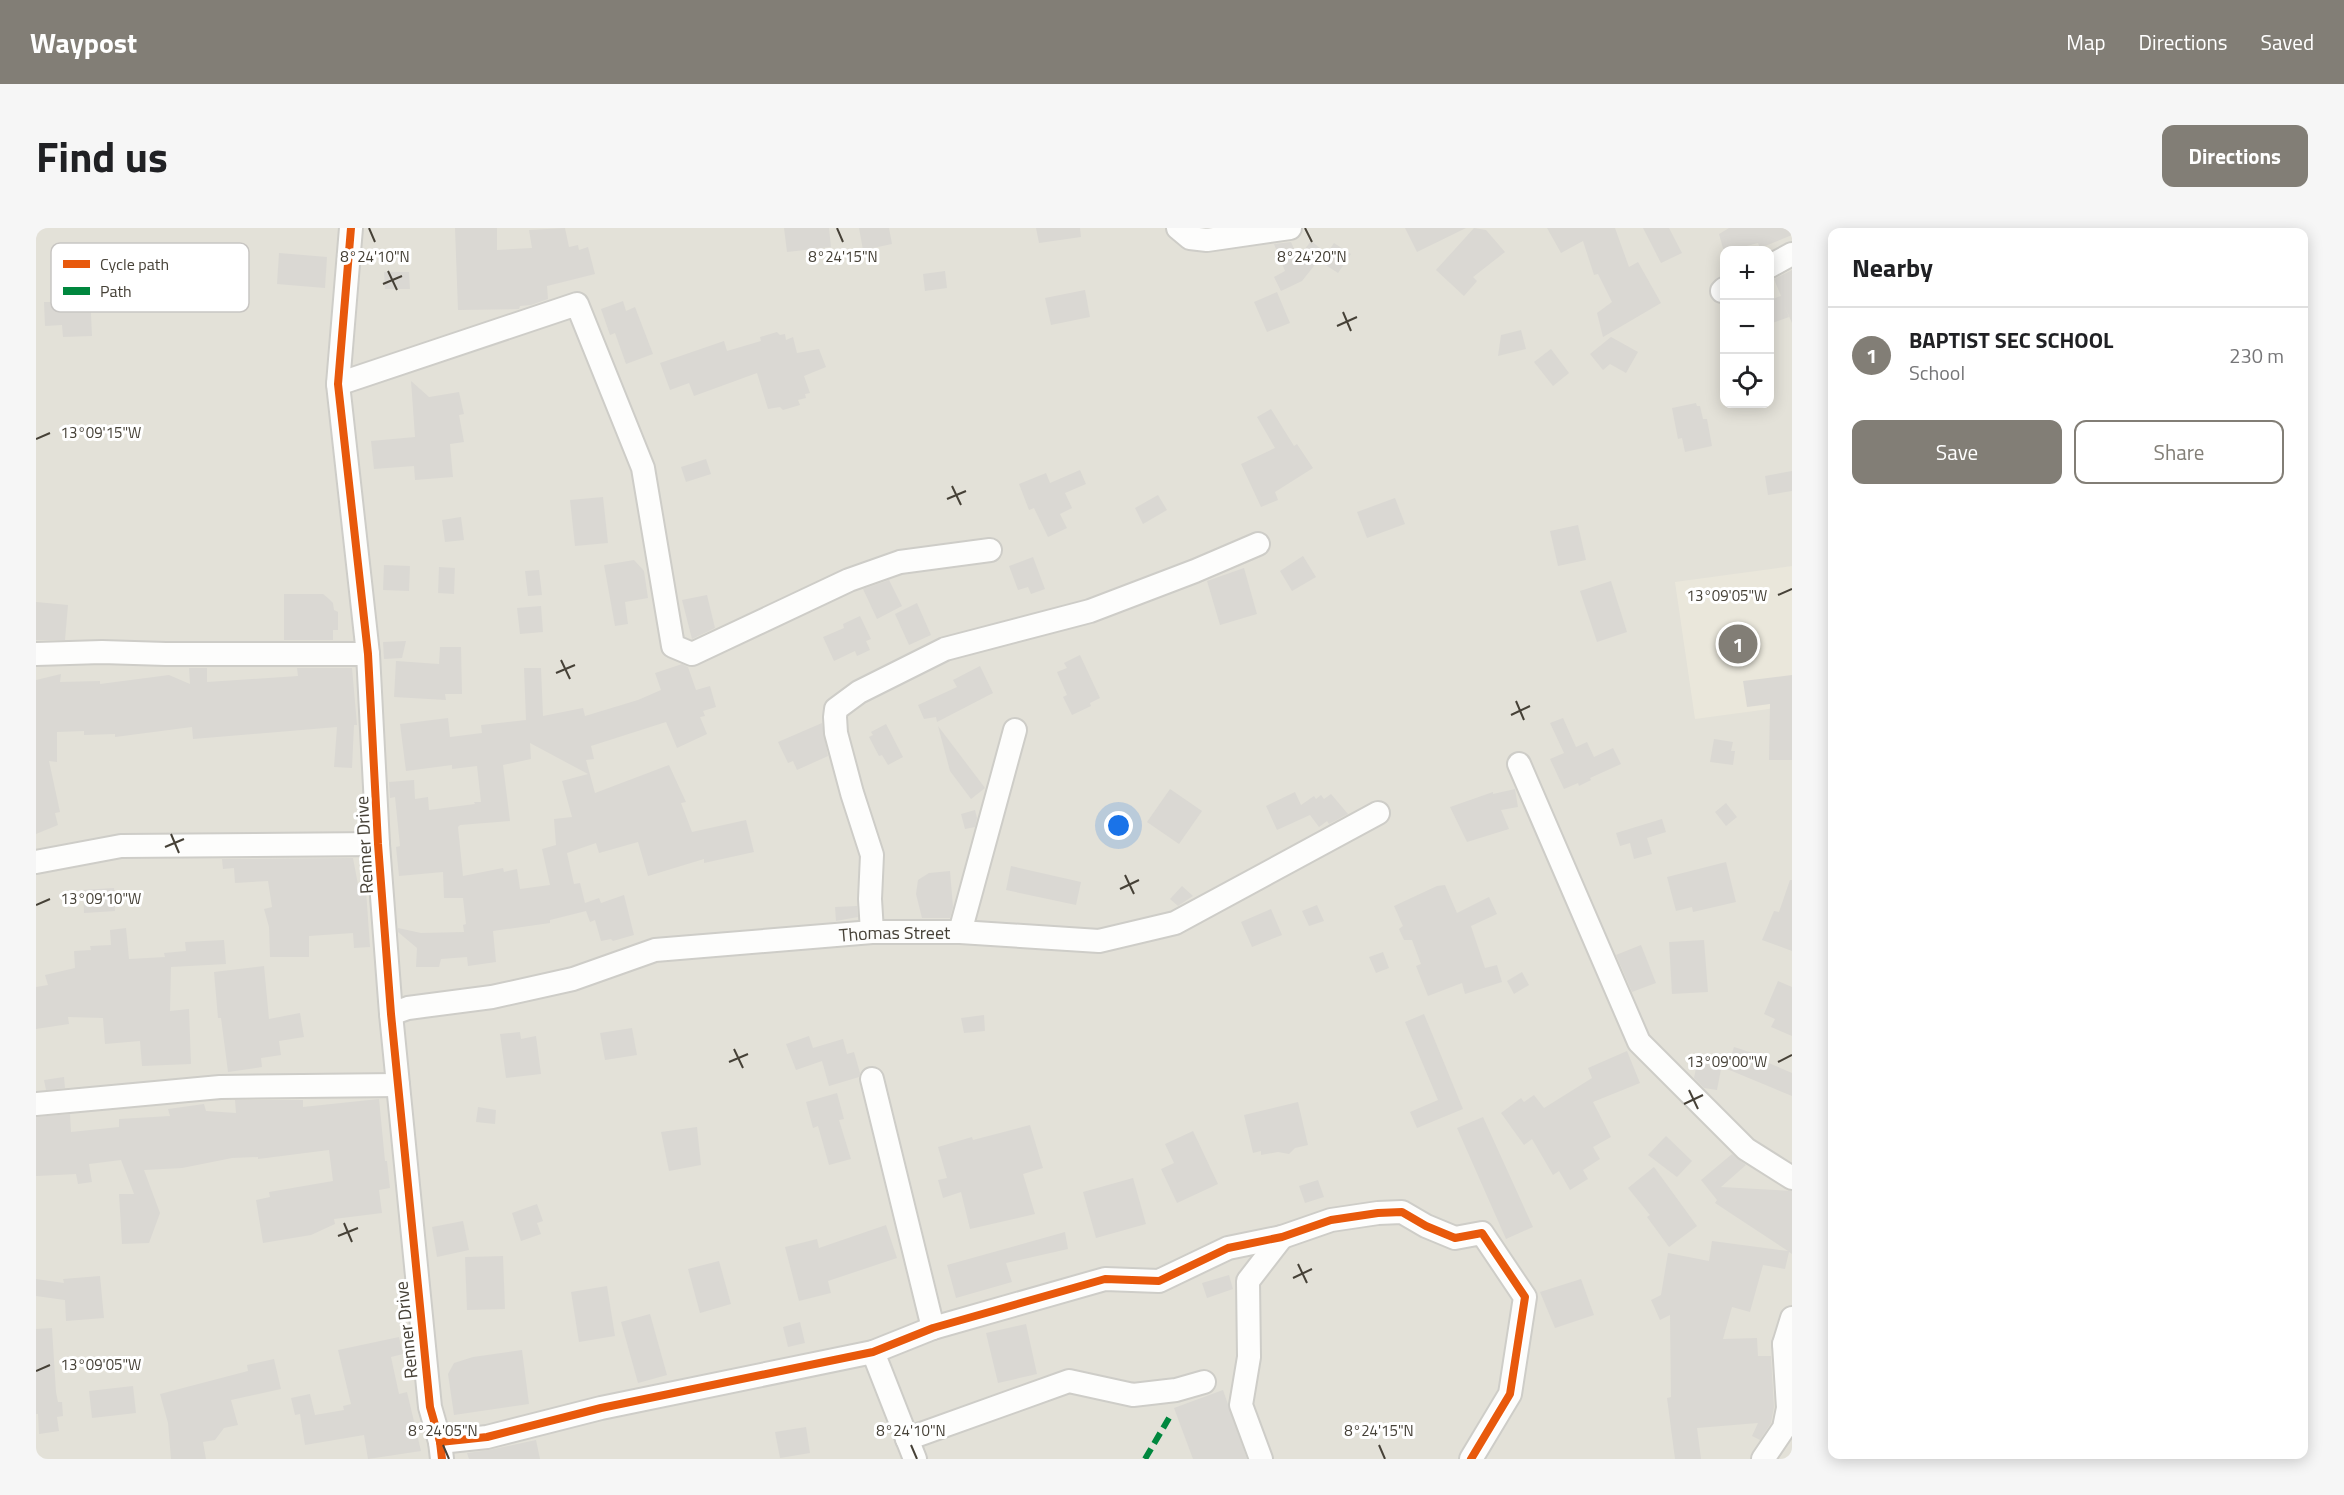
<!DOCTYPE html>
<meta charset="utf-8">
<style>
body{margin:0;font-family:"Titillium Web",sans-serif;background:#f6f6f6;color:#202124}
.controls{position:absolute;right:18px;top:18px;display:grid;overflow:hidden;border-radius:12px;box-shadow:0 3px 15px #0003}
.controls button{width:54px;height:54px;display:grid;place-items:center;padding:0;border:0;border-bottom:2px solid #e0e0e0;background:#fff;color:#202124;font:30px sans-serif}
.you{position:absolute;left:1083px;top:598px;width:21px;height:21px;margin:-15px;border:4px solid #fff;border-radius:50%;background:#1a73e8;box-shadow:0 0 0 9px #1a73e833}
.badge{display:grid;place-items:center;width:39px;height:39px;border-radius:50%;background:#827e76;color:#fff;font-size:20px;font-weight:700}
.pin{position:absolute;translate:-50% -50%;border:3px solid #fff;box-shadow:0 2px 6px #0006}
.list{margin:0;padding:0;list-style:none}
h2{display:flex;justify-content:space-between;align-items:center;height:78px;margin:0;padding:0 24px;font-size:26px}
h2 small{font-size:20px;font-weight:400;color:#757577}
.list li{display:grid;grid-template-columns:39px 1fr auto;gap:18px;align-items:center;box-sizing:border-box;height:96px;padding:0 24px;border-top:2px solid #e0e0e0}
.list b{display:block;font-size:22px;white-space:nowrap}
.list p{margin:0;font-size:20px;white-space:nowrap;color:#757577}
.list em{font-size:20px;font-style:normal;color:#757577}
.actions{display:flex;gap:12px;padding:18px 24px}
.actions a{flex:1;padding:14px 0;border:2px solid #827e76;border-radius:12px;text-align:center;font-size:21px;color:#827e76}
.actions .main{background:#827e76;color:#fff}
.icon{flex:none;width:33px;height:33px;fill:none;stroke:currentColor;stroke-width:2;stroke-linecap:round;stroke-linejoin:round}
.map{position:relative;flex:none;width:1756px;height:1231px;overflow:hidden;border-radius:12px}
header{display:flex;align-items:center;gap:36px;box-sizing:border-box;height:84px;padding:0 30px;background:#827e76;color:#fff}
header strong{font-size:28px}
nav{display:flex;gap:33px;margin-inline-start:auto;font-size:21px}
.intro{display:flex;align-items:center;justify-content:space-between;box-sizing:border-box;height:144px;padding:0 36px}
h1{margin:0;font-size:42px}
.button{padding:15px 27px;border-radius:12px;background:#827e76;color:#fff;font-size:21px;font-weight:700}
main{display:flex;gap:36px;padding:0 36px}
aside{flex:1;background:#fff;border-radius:12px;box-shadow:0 3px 15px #0003}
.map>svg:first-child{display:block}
.residential{fill:#e3e1d8;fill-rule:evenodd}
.education{fill:#eae7db}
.building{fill:#dad8d3;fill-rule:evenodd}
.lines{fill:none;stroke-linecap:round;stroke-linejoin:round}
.minor-casing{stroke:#cecdc8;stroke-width:26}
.minor{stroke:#fdfdfc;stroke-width:22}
.quiet{stroke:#00873e;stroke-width:6;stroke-dasharray:12 6;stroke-linecap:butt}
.cycleway-casing{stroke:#fff;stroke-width:11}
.cycleway{stroke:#e8590c;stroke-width:8}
.ticks{fill:none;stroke:#464137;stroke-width:2}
.labels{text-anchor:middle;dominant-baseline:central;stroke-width:6;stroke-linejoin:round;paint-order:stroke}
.street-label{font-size:18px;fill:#464137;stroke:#fff}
.key{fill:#fff;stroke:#c8c6c3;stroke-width:1.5}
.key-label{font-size:16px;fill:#464137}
.ticks-label{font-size:15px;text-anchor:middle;fill:#464137;stroke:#fff;stroke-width:6;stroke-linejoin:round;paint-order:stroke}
</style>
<header>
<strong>Waypost</strong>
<nav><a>Map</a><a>Directions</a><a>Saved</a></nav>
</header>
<div class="intro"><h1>Find us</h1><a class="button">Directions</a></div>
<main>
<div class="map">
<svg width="1756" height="1231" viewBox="0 0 1756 1231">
<rect width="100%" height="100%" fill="#f0efeb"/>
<path class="residential" d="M0,0H1756V1231H0ZM1688,22H1734V176H1688Z"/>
<polygon class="education" points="1756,338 1756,478 1659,491 1639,354"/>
<g class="building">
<polygon points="419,0 461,0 461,22 496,20 493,2 529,0 533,19 542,17 543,22 552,19 559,46 511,58 512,71 495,77 484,78 483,81 422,82"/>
<polygon points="748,0 793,0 795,19 751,24"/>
<polygon points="823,0 853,0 856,16 827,22"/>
<polygon points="1000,0 1044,0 1045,9 1003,15"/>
<polygon points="1369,0 1430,0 1381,24"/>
<polygon points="1438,0 1450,2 1469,24 1437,49 1441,53 1428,68 1400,42"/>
<polygon points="1511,0 1579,0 1593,39 1602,34 1625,75 1567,109 1561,85 1576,74 1562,46 1558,47 1547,13 1525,25"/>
<polygon points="1607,0 1633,0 1646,25 1625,35"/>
<polygon points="1693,0 1756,0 1756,7 1724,20 1722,15 1688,24 1683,6"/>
<polygon points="1275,13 1289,24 1266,53 1245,63 1238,49 1249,43 1238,16 1255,14 1262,30"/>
<polygon points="1298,15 1315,26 1302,45 1285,34"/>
<polygon points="243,25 291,29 289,60 241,56"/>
<polygon points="56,26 59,64 54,64 56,108 27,109 26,97 9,98 8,74 23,74 20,29"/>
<polygon points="1756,42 1756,95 1748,77 1753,89 1734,96 1734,72 1745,68 1738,51"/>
<polygon points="909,43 911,60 889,63 887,46"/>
<polygon points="348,44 373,44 374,61 349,61"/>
<polygon points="1049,62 1054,89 1015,97 1009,70"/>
<polygon points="1241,64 1254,95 1231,104 1218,74"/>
<polygon points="587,73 590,83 599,79 617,126 590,136 579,105 574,107 565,81"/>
<polygon points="1485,102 1490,121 1462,128 1465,107"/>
<polygon points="741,104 744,107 749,106 750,112 757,109 761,125 783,121 790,139 768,148 774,165 769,166 770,170 762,172 764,177 747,182 744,179 732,181 721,145 658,168 653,155 634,162 624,135 688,113 691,123 725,113 724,109"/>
<polygon points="1575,109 1602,124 1590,145 1574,136 1567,142 1554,126"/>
<polygon points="1515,121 1533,145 1517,158 1498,134"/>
<polygon points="375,153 393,169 423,164 428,186 423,187 428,214 414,216 417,249 379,252 378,238 338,241 335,213 379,209"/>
<polygon points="1660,175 1661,178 1664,178 1667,191 1671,191 1676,218 1649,224 1646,210 1642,211 1636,180"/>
<polygon points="1235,181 1258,218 1261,216 1277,240 1239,264 1242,272 1225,279 1205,236 1239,220 1221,189"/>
<polygon points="670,231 675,246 650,254 645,239"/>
<polygon points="1044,242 1050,256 1029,265 1036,280 1024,286 1031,300 1012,309 998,280 993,282 983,256 1010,245 1014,255"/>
<polygon points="1756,243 1756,263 1732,267 1729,248"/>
<polygon points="1122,267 1131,282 1107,296 1099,280"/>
<polygon points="567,269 572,315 539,318 534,272"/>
<polygon points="1359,270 1369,296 1331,310 1321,284"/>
<polygon points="425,289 428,312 409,314 406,292"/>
<polygon points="1542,297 1550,332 1522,338 1514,303"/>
<polygon points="1267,328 1280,349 1256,363 1244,343"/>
<polygon points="997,329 1009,361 995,366 992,359 982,362 973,338"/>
<polygon points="598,332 608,343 612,370 589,374 592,396 579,398 568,337"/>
<polygon points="348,337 374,338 373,363 347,362"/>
<polygon points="403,339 419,340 418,366 402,365"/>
<polygon points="1208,340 1221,386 1184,397 1171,353"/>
<polygon points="503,342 506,367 492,368 489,343"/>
<polygon points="853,352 866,378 841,391 827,361"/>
<polygon points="1575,353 1591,404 1561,414 1544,363"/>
<polygon points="248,366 287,366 293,371 297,375 298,382 302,384 302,402 297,402 297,412 248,412"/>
<polygon points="671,367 679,400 656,411 646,372"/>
<polygon points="0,374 32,377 29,412 0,412"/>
<polygon points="881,375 895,407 873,417 859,386"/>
<polygon points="505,378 507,404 484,406 481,380"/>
<polygon points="824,388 835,411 830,413 834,422 821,428 819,423 798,433 787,409 808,400 807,396"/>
<polygon points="370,413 366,430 348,431 347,414"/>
<polygon points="404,419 425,419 426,466 409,466 410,472 358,469 360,433 403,436"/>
<polygon points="1044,427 1064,470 1054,475 1055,478 1036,487 1027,469 1031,467 1021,444 1031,440 1028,435"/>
<path d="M646,436L652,439L660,462L674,458L680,479L667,483L669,488L664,489L671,506L641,520L630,494L555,518L558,531L550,532L559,565L633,537L650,574L645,575L656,604L710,592L718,624L668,635V631L612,648L602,614L563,625L560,615L531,625L538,656L544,655L549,675L563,670L565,675L588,667L598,707L577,713L575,711L565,713L559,692L554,694L550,683L514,692V695L457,703L460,734L432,738L431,729L405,731L403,739H380L381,720L362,704V700L385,705L428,704L427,697L430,696L427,670H408L407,644L363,648L360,619L364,618L359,569L354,570L353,554L378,552L379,571L392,569L393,582L439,576L438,574H445L441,538L416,541V537L370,543L364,496L412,490L414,509L446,505L445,497L490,492L488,440H505L507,488L547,480L549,488L602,472L625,462L619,445ZM494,515L552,546L526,553L536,589L518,591L520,617L506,621L514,657L484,661L481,641L468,644L467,640L427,648L422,599L424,597L474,593L467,537L495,531Z"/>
<polygon points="944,438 957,465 901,494 900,489 888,491 882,477 921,459 917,452"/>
<polygon points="153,440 171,440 171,454 262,448 261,440 316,440 321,497 318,497 316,540 298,539 301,499 157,511 156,499 79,509 79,506 48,507 48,503 21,504 21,534 13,533 24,584 19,585 22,597 0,606 0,452 25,446 24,454 64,453 64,456 133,447 154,456"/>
<polygon points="1756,447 1756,532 1733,532 1734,476 1711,479 1707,453"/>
<polygon points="1527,490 1540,519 1551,514 1558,529 1577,520 1585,536 1554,550 1555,552 1543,558 1542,555 1528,561 1514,531 1528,525 1514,495"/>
<polygon points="786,495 792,528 761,542 757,533 752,535 742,514"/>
<polygon points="850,496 867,529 852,537 846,527 843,528 833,509 837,507 835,504"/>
<polygon points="902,498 949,560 935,571 914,543"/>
<polygon points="1678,511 1697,514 1695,523 1699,523 1697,537 1674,534"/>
<polygon points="1134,561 1166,583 1143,616 1111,594"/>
<polygon points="1479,561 1482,579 1465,582 1473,601 1431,614 1414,579 1457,564 1457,566"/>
<polygon points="1259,564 1265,577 1278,568 1280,571 1285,567 1288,571 1295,566 1312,586 1293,596 1291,593 1283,599 1274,587 1241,602 1230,578"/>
<polygon points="1690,575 1701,589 1690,598 1679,584"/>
<polygon points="939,582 941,590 939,599 929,601 925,586"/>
<polygon points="1626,591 1630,604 1611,610 1616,626 1598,631 1594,615 1584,618 1580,605"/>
<polygon points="317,630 323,662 330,662 334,719 318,720 317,705 273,708 273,729 234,729 233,699 228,681 236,679 232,653 199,655 198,640 187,641 186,631"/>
<polygon points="1690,634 1700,674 1657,684 1656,679 1640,683 1631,649"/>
<polygon points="975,638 1045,654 1040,677 970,662"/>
<polygon points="914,643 917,679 914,690 886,690 880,666 882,652 893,645"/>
<polygon points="1754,652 1756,652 1756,723 1726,712 1738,683 1743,684"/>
<polygon points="1409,657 1421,685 1453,669 1461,686 1435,698 1449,740 1461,737 1466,754 1429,766 1426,755 1392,768 1380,738 1385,736 1376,712 1368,712 1363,701 1367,698 1358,678 1401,658"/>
<polygon points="1146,658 1157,668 1142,678 1134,671"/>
<polygon points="78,660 79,683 48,685 47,662"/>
<polygon points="1281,677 1288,693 1273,698 1266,683"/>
<polygon points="821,678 822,689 800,693 799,679"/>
<polygon points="1235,681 1246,707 1216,719 1205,694"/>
<polygon points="90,700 93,731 129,729 128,725 150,723 149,714 188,712 190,736 135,739 134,783 153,781 155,836 106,838 104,813 69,816 67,790 32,789 33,796 0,801 0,759 12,757 9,747 39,740 38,723 55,722 54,718 75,717 74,702"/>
<polygon points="1668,712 1672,764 1636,766 1633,714"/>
<polygon points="1605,717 1620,755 1596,764 1580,727"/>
<polygon points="1347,724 1353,740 1340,745 1333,729"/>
<polygon points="228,738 233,791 264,785 268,809 243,813 245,827 225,830 226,839 192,844 185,790 182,790 178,744"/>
<polygon points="1486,744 1493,757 1478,766 1471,753"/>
<polygon points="1742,753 1756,759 1756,808 1735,799 1739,791 1728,786"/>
<polygon points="1388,786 1427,881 1381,900 1374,884 1402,872 1369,794"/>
<polygon points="948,787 949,803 928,805 925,790"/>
<polygon points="596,800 601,827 569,832 564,805"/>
<polygon points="484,804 485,811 500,808 505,846 470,850 464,806"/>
<polygon points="773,808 777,820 807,811 811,826 818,824 824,845 823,849 793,858 786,833 760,842 750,816"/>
<polygon points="1698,819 1729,829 1728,833 1756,845 1756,868 1691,841"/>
<polygon points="1591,823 1604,855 1557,874 1575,909 1557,919 1564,931 1547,942 1552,951 1534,962 1523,943 1517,947 1496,911 1488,917 1465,885 1485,870 1488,874 1498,867 1508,880 1556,850 1552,840"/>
<polygon points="1663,825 1687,831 1681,862 1668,860 1658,850"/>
<polygon points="28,849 29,860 10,862 8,852"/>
<polygon points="801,865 808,891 803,892 815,931 793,937 782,898 777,900 770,874"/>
<polygon points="343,871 349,933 351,933 354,960 343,962 346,985 298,991 299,996 275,1007 227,1015 220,972 234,969 233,964 297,953 293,922 222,931 222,929 196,930 146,940 108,942 124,985 113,1015 86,1016 83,966 98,966 85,932 53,936 56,954 42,956 40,946 0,948 0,889 34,886 35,904 83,899 83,891 134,888 132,881 168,876 170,883 200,885 199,872 267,872 267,879"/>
<polygon points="1262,874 1272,917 1259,920 1253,926 1242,924 1225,927 1225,923 1217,925 1208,887"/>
<polygon points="442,879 460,882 459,896 440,894"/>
<polygon points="1447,889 1497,999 1470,1011 1421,900"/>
<polygon points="994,897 1007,940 987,946 999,986 934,1001 925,964 907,970 902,952 911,950 902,919 936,909 937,912"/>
<polygon points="661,899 665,937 633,943 625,904"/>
<polygon points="1157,903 1182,956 1141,975 1125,941 1138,935 1129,916"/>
<polygon points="1630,908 1656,933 1641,949 1612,927"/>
<polygon points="1696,926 1710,937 1685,959 1756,963 1756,1026 1753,1024 1749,1041 1727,1037 1714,1084 1696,1079 1687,1111 1721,1110 1722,1128 1735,1128 1738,1179 1735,1195 1724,1212 1716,1208 1722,1195 1661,1200 1665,1231 1639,1231 1631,1170 1635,1169 1634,1087 1624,1092 1615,1072 1625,1067 1632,1025 1673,1033 1676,1013 1752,1023 1679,975 1681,972 1665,952"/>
<polygon points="1618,939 1661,998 1633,1019 1611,989 1614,987 1592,960"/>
<polygon points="1097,950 1110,996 1060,1010 1047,964"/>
<polygon points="1282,952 1288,969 1269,975 1263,958"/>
<polygon points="501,976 507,993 501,995 505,1006 485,1013 476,985"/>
<polygon points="427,993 433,1022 401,1029 396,999"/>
<polygon points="850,997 861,1030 792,1053 795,1065 763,1073 749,1019 781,1011 783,1020"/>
<polygon points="1029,1004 1032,1021 970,1035 976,1054 920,1070 911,1037"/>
<polygon points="467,1028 469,1081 431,1082 429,1029"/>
<polygon points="683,1033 695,1076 664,1085 652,1041"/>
<polygon points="1193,1047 1197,1061 1171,1070 1166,1055"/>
<polygon points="64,1048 68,1090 30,1093 29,1072 0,1068 0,1051 28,1055 27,1051"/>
<polygon points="1545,1051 1558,1087 1519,1100 1504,1064"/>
<polygon points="571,1058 579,1108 543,1114 535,1064"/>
<polygon points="614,1086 631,1147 602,1155 585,1094"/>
<polygon points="764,1094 769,1115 752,1119 747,1099"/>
<polygon points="990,1096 1001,1146 962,1155 950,1105"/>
<polygon points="16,1100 20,1164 22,1174 26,1174 27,1188 21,1189 23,1203 3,1206 2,1186 0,1186 0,1101"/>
<polygon points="363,1109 367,1126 355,1129 363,1166 371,1164 385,1223 332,1231 328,1207 269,1217 264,1186 259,1187 255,1170 274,1166 279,1187 308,1182 307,1178 315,1176 302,1122"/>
<polygon points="486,1122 493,1176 418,1187 412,1146 418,1135 437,1129"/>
<polygon points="238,1131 245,1161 195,1172 202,1197 188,1200 179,1212 167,1214 170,1231 135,1231 132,1195 124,1166 212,1143 211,1137"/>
<polygon points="97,1158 100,1185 56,1190 53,1163"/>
<polygon points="1187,1162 1211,1231 1157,1231 1138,1180"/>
<polygon points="770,1199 774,1225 744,1230 739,1204"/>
<polygon points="500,1212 504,1231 433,1231 431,1225 453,1222"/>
</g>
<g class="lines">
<defs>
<g id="minor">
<polyline points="315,0 302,156 332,426 342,616 355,786 394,1179 404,1214 406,1231"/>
<polyline points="1142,0 1154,10 1171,12 1254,0"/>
<polyline points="1734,38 1756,26"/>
<polyline points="1686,63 1688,61"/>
<polyline points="302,156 541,76 607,240 637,418 656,426 813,352 864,334 954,322"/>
<polyline points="0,426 66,424 130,426 332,426"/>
<polyline points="1483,536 1603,814 1710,921 1756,950"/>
<polyline points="0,634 85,618 342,616"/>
<polyline points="836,704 834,671 836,627 816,565 800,505 799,489 800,481 823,464 909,421 1054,383 1159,343 1222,316"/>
<polyline points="924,704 979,502"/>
<path id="s1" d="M355,786L372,780L456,769L537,751L619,722L836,704H924L1063,713L1139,695L1342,585"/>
<polyline points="836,851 897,1100"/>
<polyline points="0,876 184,859 362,857"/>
<polyline points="1756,1090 1748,1116 1756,1121"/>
<polyline points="837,1124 879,1231"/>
<polyline points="871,1211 1033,1153 1097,1167 1140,1162 1168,1154"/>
<polyline points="404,1214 451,1209 565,1180 837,1124 897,1100 1069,1051 1123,1053 1192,1020 1246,1009 1295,992 1342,985 1366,984 1390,998 1419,1010 1446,1005 1489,1069 1474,1166 1435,1231"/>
<polyline points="1225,1231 1205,1177 1213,1129 1212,1053 1246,1009"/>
<polyline points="1727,1231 1748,1200 1752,1180 1748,1116"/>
</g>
</defs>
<use href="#minor" class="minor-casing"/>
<use href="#minor" class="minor"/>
<polyline class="quiet" points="1109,1231 1133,1190"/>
<defs>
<g id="cycleway">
<polyline points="315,0 302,156 332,426 342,616 355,786 394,1179 404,1214 406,1231"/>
<polyline points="404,1214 451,1209 565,1180 837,1124 897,1100 1069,1051 1123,1053 1192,1020 1246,1009 1295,992 1342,985 1366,984 1390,998 1419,1010 1446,1005 1489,1069 1474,1166 1435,1231"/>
</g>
</defs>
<use href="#cycleway" class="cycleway-casing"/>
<use href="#cycleway" class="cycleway"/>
</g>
<path class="ticks" d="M333,0L339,14M801,0L807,14M1269,0L1276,14M352,43L361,62M347,56L366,48M1307,84L1315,103M1301,98L1321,89M0,211L14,205M916,258L925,277M911,271L930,263M1742,367L1756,361M525,432L534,451M520,445L539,437M1480,473L1488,492M1475,487L1494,478M135,606L143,625M129,619L148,611M1089,647L1098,666M1084,661L1103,652M0,677L14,671M698,821L707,840M693,834L712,826M1742,834L1756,827M1653,862L1662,881M1648,876L1667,867M308,995L316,1014M302,1008L322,1000M1262,1036L1271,1055M1257,1050L1276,1041M0,1143L14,1137M407,1217L413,1231M875,1217L881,1231M1343,1217L1349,1231"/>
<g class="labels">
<g class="street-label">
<text transform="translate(328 617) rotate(-93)">Renner Drive</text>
<text stroke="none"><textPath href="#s1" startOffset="513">Thomas Street</textPath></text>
<text transform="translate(370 1102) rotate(-96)">Renner Drive</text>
</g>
</g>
<rect x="15" y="15" width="198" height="69" rx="9" class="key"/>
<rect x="27" y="32" width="27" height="8" fill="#e8590c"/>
<rect x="27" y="59" width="27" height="8" fill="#00873e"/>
<g class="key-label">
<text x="64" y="42">Cycle path</text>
<text x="64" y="69">Path</text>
</g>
<g class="ticks-label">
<text x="339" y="34">8°24'10"N</text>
<text x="807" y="34">8°24'15"N</text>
<text x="1276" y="34">8°24'20"N</text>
<text x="65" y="210">13°09'15"W</text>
<text x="1691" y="373">13°09'05"W</text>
<text x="65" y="676">13°09'10"W</text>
<text x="1691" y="839">13°09'00"W</text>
<text x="65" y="1142">13°09'05"W</text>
<text x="407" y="1208">8°24'05"N</text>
<text x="875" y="1208">8°24'10"N</text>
<text x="1343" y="1208">8°24'15"N</text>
</g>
</svg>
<div class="controls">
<button>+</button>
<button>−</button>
<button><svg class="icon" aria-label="locate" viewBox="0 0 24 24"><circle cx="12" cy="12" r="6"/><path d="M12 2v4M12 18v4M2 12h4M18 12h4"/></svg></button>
</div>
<div class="you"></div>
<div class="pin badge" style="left:1702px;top:416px">1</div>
</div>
<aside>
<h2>Nearby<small></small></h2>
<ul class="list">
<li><span class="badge">1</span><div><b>BAPTIST SEC SCHOOL</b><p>School</p></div><em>230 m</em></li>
</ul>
<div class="actions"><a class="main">Save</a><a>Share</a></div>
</aside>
</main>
